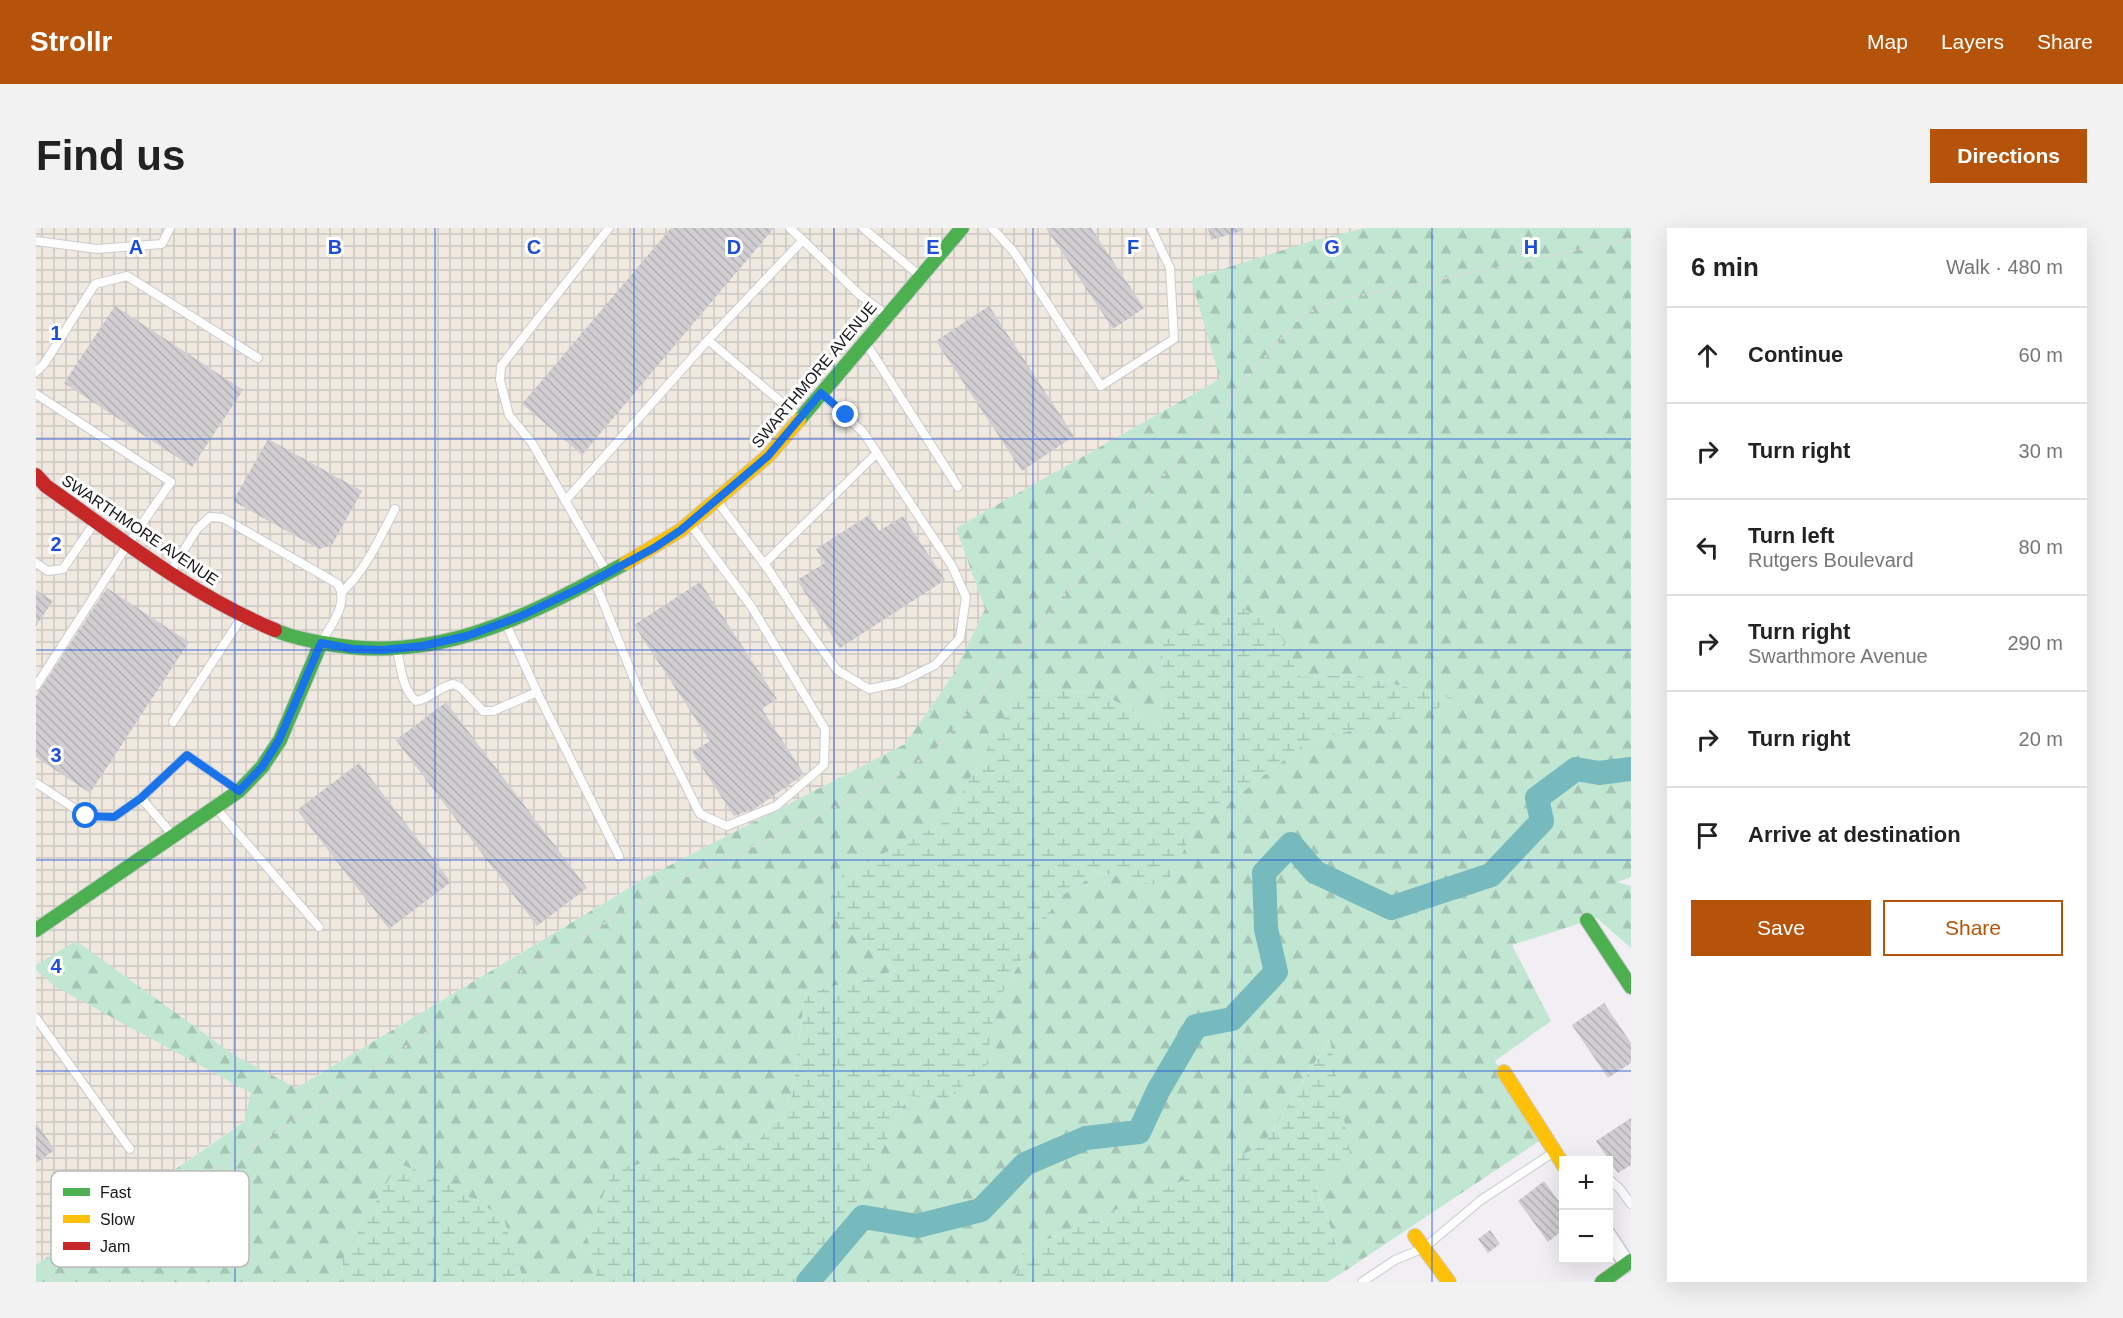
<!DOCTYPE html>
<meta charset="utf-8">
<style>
body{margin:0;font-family:Arial,sans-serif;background:#f2f2f2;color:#222}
.controls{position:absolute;right:18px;bottom:18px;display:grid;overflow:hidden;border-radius:0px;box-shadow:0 6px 24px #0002}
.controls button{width:54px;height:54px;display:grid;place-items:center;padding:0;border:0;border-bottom:2px solid #e0e0e0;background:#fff;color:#222;font:30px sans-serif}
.stop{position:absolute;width:18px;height:18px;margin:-14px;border:4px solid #1a73e8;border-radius:50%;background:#fff}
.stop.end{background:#1a73e8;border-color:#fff;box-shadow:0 2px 6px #0008}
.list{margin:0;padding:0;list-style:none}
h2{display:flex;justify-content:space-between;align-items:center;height:78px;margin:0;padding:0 24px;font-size:26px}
h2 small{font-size:20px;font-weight:400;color:#767676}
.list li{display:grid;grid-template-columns:39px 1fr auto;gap:18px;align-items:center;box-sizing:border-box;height:96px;padding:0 24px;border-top:2px solid #e0e0e0}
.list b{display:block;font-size:22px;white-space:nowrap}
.list p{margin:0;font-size:20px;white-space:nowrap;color:#767676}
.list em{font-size:20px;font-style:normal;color:#767676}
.actions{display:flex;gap:12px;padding:18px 24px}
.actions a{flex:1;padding:14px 0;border:2px solid #b45309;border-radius:0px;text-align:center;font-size:21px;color:#b45309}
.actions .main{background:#b45309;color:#fff}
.icon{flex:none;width:33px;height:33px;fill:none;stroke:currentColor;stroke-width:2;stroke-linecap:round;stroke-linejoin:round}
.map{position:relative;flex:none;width:1595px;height:1054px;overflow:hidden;border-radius:0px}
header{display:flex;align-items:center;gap:36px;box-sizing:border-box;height:84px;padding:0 30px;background:#b45309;color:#fff}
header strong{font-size:28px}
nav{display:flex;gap:33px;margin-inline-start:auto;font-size:21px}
.intro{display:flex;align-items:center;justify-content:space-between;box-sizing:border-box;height:144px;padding:0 36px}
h1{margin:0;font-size:42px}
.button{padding:15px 27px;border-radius:0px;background:#b45309;color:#fff;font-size:21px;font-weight:700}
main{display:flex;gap:36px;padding:0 36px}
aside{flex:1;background:#fff;border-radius:0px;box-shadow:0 6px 24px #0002}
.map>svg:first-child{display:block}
.industrial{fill:url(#industrial-grid)}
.forest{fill:url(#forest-firs)}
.wetland{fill:url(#wetland-marsh)}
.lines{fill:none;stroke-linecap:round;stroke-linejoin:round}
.river{stroke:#76babd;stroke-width:24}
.building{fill:url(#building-back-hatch)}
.lane-casing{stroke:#cdcbcf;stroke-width:10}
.street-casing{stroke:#cdcbcf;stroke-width:18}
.fast-casing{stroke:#cdcbcf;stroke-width:16}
.slow-casing{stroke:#cdcbcf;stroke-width:16}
.jam-casing{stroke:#cdcbcf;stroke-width:16}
.path{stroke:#dbdadc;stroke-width:2;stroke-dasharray:3 3;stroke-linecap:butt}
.lane{stroke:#fdfdfd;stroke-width:8}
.street{stroke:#fdfdfd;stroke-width:15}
.fast{stroke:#4caf50;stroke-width:14}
.slow{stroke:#ffc107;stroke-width:14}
.jam{stroke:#c62828;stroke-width:14}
.route{stroke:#1a73e8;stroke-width:8}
.grid{fill:none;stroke:#1d4ed8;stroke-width:1.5;stroke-opacity:0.55}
.labels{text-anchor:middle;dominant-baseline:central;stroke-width:6;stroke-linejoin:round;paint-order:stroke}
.street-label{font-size:16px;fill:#19171b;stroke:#fff}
.key{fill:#fff;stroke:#bab9bb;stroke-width:1.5}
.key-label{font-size:16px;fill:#19171b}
.grid-label{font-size:20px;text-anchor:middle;font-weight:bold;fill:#1d4ed8;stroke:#fff;stroke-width:6;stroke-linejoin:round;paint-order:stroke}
</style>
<header>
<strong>Strollr</strong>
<nav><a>Map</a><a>Layers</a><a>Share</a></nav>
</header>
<div class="intro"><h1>Find us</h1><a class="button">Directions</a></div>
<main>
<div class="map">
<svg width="1595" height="1054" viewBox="0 0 1595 1054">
<defs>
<pattern id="industrial-grid" width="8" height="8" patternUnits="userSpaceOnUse" patternTransform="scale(1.5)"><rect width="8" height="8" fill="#efe9e0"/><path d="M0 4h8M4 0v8" fill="none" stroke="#ccc7c0"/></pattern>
<pattern id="forest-firs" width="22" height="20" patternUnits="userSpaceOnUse" patternTransform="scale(1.5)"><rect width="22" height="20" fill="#c1e6d2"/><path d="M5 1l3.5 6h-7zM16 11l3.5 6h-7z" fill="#a5c5b4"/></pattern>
<pattern id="wetland-marsh" width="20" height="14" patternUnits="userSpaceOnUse" patternTransform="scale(1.5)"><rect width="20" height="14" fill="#c1e6d2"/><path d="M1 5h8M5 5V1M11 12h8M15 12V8" fill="none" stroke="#a5c5b4"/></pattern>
<pattern id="building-back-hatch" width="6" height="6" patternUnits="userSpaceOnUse" patternTransform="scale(1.5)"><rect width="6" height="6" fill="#d1ced2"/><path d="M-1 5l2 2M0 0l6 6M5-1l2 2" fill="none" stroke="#b3b0b4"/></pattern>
</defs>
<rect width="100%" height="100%" fill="#f1eff4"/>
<polygon class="industrial" points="0,0 1335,0 1184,151 920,300 949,381 917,447 869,516 613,648 233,876 0,1037"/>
<polygon class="forest" points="1329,0 1595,0 1595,649 1581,654 1595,658 1595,720 1561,690 1476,717 1515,793 1459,833 1508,910 1309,1043 1280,957 1293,812 1226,918 988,1022 977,1054 782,1054 872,868 910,871 949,839 959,777 1022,670 1063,644 1129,659 1158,602 1271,514 1427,473 1320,447 1264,449 1240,397 1127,412 1125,500 1064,464 984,462 910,593 796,653 798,690 860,743 769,765 756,868 723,912 578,942 551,1007 561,1054 488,1054 467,989 307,1031 306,1054 0,1054 0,1037 208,894 215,865 20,759 0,742 0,737 40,713 198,827 260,860 613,648 869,516 917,447 949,381 920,300 1184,151 1155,51 1276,13"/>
<g class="wetland">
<polygon points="1198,376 1240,397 1264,449 1320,447 1429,473 1271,514 1158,602 1129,659 1063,644 1022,670 959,777 950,839 910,871 872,868 782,1054 561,1054 551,1007 578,941 723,912 756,868 769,765 860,743 798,690 796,653 910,593 984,462 1064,464 1125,500 1127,412"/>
<polygon points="1294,811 1315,931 1280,958 1309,1043 1291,1054 977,1054 988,1022 1226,918"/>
<polygon points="362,935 409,954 467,989 488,1054 306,1054 307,1031"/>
</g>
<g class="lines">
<polyline class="river" points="772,1054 827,989 881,998 945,982 989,936 1050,910 1103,904 1122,863 1160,798 1196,791 1240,744 1230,701 1228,645 1255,616 1279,644 1355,680 1455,647 1506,593 1501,570 1540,541 1563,545 1595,541"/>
</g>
<g class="building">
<polygon points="635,0 738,0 546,227 486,176"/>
<polygon points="1010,0 1055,0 1108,80 1077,101"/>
<polygon points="1172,0 1206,0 1206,3 1175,12"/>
<polygon points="79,78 207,162 156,239 28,155"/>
<polygon points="953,78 1038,208 986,243 900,113"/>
<polygon points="232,211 326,263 296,317 283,321 197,273"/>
<polygon points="833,287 843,303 867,288 909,352 804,420 761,352 789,335 780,321"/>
<polygon points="664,354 741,471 726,481 768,546 720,580 698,588 656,524 674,513 598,397"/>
<polygon points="71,360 153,414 54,565 0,529 0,468"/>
<polygon points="0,362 17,373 0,398"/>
<polygon points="410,474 551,660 501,698 360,512"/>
<polygon points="323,535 415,654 353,701 261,582"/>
<polygon points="1568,775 1595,815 1595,835 1572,850 1536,797"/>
<polygon points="1595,890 1595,937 1582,945 1560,913"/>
<polygon points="0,895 19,922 0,935"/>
<polygon points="1508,953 1527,979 1527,1002 1512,1014 1482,973"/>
<polygon points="1454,1002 1464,1016 1452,1025 1442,1011"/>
</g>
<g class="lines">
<defs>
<g id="lane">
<polyline points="754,0 824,67 849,86"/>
<polyline points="827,0 883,47"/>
<polyline points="956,0 978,24 1065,158 1138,111 1134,40 1115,0"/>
<polyline points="0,13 61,21 126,16 134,0"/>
<polyline points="672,112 763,189"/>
<polyline points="831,117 922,259"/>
<polyline points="0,144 8,136 59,56 91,48 222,130"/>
<polyline points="0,166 135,254 92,316 0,458"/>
<polyline points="529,273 672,112 767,12"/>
<polyline points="681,273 732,341 770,399 801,442 833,461 863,455 899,437 924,410 930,369 916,338 827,204 788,168"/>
<polyline points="0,335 12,343 27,341 59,294"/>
<polyline points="728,336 841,225"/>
<path d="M135,343L161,301L174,289L187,290L302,356C313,376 296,395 286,413"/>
<polyline points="570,343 496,215 473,187 464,152 465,138 573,0"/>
<polyline points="559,354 604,466 664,586 691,598 740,578 788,537 789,501 715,378 655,297"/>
<path d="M306,364C330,342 344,309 359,281"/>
<polyline points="470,396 501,464 583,628"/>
<path d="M361,422C365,439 366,461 380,473C394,471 403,459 417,456L424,459L447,483H457L501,464"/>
<polyline points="137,494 206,389"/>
<polyline points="0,555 50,588 78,589 105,570"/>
<polyline points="180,580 283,699"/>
<polyline points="136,606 105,570 151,527 202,562"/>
<polyline points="0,790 94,921"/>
<polyline points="1572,950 1584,961 1595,976"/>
<polyline points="1326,1054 1359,1032 1388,1020 1445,972 1518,924"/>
</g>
<polyline id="street" points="1572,1007 1591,1036"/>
<g id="fast">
<polyline points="763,192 926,0"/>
<path d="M239,402C254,409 271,412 287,415C400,438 494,387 590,335"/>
<polyline points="1551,692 1595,759"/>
<polyline points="0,702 203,563 226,539 244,512 285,415"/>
<polyline points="1566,1054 1595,1033"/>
</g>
<g id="slow">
<polyline points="590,335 645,302 732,228 763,192"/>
<polyline points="1468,844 1528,938"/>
<polyline points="1379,1008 1413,1054"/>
</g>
<path id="jam" d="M0,247L10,258C84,310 155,367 239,402"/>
</defs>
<use href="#lane" class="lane-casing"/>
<use href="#street" class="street-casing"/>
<use href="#fast" class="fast-casing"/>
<use href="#slow" class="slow-casing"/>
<use href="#jam" class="jam-casing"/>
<polyline class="path" points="13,1054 112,986 326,849 444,767 649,649 758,600 862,547 903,519 1123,253 1254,100 1267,87 1301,72 1469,38 1595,10"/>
<use href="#lane" class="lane"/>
<use href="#street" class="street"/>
<use href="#fast" class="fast"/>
<use href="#slow" class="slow"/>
<use href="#jam" class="jam"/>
</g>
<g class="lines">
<polyline class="route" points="50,588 78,589 105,570 151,527 203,563 226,539 243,512 285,415 317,421 347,422 386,418 431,408 483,389 544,360 618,320 645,302 732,228 785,165 810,187"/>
</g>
<path class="grid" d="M199,0V1054M399,0V1054M598,0V1054M798,0V1054M997,0V1054M1196,0V1054M1396,0V1054M0,211H1595M0,422H1595M0,632H1595M0,843H1595"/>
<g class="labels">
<g class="street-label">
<text transform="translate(778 147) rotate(-50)">SWARTHMORE AVENUE</text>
<text transform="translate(104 302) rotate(34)">SWARTHMORE AVENUE</text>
</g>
</g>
<rect x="15" y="943" width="198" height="96" rx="9" class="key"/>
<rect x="27" y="960" width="27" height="8" fill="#4caf50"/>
<rect x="27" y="987" width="27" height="8" fill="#ffc107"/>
<rect x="27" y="1014" width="27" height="8" fill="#c62828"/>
<g class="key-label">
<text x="64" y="970">Fast</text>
<text x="64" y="997">Slow</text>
<text x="64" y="1024">Jam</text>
</g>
<g class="grid-label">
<text x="100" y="26">A</text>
<text x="299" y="26">B</text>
<text x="498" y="26">C</text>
<text x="698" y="26">D</text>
<text x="897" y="26">E</text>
<text x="1097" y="26">F</text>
<text x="1296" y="26">G</text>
<text x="1495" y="26">H</text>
<text x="20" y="112">1</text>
<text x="20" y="323">2</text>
<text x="20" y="534">3</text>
<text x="20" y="745">4</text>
</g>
</svg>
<div class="controls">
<button>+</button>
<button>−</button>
</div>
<div class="stop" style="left:50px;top:588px"></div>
<div class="stop end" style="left:810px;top:187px"></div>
</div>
<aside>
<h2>6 min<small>Walk · 480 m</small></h2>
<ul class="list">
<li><svg class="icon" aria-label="ahead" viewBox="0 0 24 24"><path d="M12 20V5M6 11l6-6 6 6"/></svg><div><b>Continue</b></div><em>60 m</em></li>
<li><svg class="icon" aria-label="right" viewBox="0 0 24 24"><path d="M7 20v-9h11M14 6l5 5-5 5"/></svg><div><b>Turn right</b></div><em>30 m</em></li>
<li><svg class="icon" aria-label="left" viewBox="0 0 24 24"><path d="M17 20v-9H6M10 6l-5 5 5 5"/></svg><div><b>Turn left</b><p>Rutgers Boulevard</p></div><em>80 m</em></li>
<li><svg class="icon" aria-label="right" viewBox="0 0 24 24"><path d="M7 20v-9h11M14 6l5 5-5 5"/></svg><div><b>Turn right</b><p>Swarthmore Avenue</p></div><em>290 m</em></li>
<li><svg class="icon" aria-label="right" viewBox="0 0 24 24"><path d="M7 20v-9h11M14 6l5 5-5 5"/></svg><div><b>Turn right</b></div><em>20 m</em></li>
<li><svg class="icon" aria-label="arrive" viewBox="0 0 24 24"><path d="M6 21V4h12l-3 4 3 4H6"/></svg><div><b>Arrive at destination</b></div></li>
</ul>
<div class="actions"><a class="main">Save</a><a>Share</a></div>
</aside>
</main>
